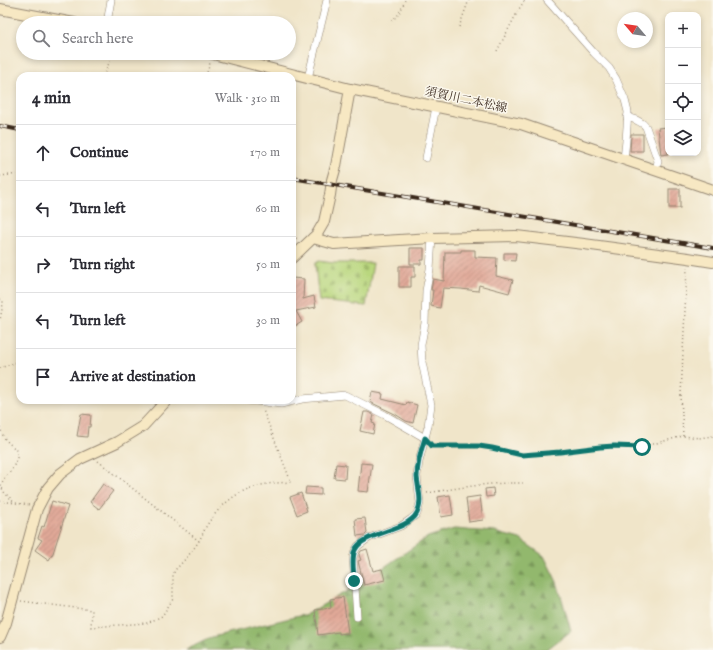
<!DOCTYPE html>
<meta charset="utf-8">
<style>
body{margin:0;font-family:"IM FELL English","Noto Serif JP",serif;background:#f2f2f3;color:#2b2b33}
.controls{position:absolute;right:12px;top:12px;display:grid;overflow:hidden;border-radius:8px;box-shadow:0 2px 6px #0003}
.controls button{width:36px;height:36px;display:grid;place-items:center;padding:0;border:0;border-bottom:1px solid #e1e1e2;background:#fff;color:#2b2b33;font:20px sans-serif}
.compass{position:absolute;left:617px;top:12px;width:36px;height:36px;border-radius:50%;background:#fff;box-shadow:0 2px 6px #0003;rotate:299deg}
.stop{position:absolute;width:12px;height:12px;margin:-9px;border:3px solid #0f766e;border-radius:50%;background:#fff}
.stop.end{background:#0f766e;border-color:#fff;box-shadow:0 1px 4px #0008}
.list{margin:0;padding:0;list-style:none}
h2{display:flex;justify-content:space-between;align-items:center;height:52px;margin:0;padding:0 16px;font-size:17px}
h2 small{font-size:13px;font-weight:400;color:#7c7c81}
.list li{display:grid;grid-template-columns:26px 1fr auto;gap:12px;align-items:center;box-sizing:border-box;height:56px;padding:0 16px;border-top:1px solid #e1e1e2}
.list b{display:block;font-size:15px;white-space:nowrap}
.list em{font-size:13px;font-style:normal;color:#7c7c81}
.icon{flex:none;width:22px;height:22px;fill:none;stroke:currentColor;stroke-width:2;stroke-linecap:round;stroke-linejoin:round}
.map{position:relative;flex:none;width:713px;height:650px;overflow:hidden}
.search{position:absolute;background:#fff;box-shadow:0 2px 6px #0003;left:16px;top:16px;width:280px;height:44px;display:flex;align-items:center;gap:10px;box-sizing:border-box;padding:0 14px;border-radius:22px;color:#7c7c81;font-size:15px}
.panel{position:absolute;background:#fff;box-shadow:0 2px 6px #0003;left:16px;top:72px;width:280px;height:332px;border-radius:12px}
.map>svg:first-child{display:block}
.forest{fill:url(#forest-firs);stroke:#667146}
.cemetery{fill:url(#cemetery-stones);stroke:#7a804e}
.building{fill:url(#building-hatch)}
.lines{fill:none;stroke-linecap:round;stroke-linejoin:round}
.street-casing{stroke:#968874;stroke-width:8}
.secondary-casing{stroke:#968874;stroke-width:12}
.path{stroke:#968874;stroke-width:1.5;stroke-dasharray:1 3;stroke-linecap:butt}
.street{stroke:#fff;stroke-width:7}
.secondary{stroke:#f7e8c3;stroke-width:10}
.rail-casing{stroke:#3b2a1e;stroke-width:4}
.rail{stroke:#fbf7ec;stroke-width:2.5;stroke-dasharray:8;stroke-linecap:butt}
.route{stroke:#0f766e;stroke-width:5}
.labels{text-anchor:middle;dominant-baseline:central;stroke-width:3;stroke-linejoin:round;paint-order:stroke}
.street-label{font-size:12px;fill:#3b2a1e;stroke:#fbf7ec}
</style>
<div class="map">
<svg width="713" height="650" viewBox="0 0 713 650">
<defs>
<pattern id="forest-firs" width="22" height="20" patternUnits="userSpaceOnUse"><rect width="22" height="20" fill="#92b86d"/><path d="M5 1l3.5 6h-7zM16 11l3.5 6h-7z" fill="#789659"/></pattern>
<pattern id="cemetery-stones" width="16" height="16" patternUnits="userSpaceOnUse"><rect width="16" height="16" fill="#b9d77e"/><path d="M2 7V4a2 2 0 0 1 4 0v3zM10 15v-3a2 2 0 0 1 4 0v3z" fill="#a0b96c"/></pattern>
<pattern id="building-hatch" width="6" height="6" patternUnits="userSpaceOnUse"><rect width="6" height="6" fill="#e1a998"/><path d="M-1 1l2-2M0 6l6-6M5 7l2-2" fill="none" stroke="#b88a7b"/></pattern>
</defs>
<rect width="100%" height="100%" fill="#fbf7ec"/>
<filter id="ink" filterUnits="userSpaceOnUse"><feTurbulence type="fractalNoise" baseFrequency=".025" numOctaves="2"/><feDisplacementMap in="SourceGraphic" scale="8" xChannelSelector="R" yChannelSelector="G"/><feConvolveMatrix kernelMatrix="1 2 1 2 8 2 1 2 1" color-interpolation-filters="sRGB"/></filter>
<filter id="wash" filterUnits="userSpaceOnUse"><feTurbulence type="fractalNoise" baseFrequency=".012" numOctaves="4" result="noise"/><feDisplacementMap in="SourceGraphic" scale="16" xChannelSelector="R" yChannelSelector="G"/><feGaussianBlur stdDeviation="0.9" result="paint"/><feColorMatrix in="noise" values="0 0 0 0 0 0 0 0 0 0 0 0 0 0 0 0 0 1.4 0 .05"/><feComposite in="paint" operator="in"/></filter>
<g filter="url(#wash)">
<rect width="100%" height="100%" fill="#f0e5c9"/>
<polygon class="forest" points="454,529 494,532 520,539 544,556 557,582 571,631 546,650 186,650 212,637 307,614 361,583 428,537"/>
<polygon class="cemetery" points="319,261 333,263 373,263 366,306 319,301 315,264"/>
<g id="blocks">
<g class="building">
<polygon points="668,127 668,154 661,155 658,128"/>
<polygon points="631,134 643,134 643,151 630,151"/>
<rect x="669" y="189" width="11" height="19"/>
<polygon points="410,248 424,248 424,260 421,260 421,264 410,264"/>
<polygon points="461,250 475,250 475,257 497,258 496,276 513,280 509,293 479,285 478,291 461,289 443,288 440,308 431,306 433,290 431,290 433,279 444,281 445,252 461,252"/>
<polygon points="504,253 516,253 515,261 504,260"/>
<polygon points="399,266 415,266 415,277 411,277 411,287 399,287"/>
<polygon points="292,278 304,279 303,299 314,296 316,307 296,311 302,322 292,328"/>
<polygon points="372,392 383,394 382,399 406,405 407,402 417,405 413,423 406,421 395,414 370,402"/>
<polygon points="364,412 368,412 374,415 372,423 375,424 373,434 360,431"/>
<polygon points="81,414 91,415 90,427 88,427 87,437 77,436"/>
<polygon points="361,463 372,464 368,492 358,491"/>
<polygon points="336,464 346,465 345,479 334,478"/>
<polygon points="103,484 113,491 99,509 90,502"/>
<polygon points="306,487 321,488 321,495 305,494"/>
<polygon points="493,488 494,496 486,497 485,489"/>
<polygon points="301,493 307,511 297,515 290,497"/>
<polygon points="450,495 453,515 441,517 438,497"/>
<polygon points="480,496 483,520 469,522 466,498"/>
<polygon points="52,501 68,506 53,553 49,560 35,550 42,540 38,538 42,526 44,527"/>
<polygon points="365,518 367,533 365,535 357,536 355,519"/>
<polygon points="367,549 373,571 382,569 385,580 364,585 358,561 361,560 359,555 361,551"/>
<polygon points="343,597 348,633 339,634 339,632 318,635 315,610 331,608 330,599"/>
</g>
</g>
</g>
<g filter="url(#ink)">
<use href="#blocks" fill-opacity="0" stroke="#968874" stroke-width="1"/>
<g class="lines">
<defs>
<g id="street">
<polyline points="547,0 594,53 609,68 616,79 625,100 628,112 626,141 624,159"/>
<polyline points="107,23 111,0"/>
<polyline points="308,78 327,0"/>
<path d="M627,117C634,119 641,121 646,127L658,161L656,170"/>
<polyline points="426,158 436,107"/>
<polyline points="247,400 281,404 302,399 345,395 385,415 425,438"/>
<polyline points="357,617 353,558 355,551 358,546 369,538 401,526 411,519 417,514 420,503 417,476 419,462 428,426 431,405 422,362 421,345 425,323 426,291 430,269 432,238"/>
</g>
<g id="secondary">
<polyline points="0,9 74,23"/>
<polyline points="209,53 350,89 521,124 713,190"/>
<polyline points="313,238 334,244 432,238 516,236 584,244 688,258 713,262"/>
<polyline points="292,258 317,234 324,222 330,195 332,180 336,166 350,89"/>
<polyline points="0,637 6,623 37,509 48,488 60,474 80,459 117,442 143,426 167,400"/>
</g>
</defs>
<use href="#street" class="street-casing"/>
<use href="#secondary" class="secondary-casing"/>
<g class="path">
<path d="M391,20C399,17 402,8 405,0"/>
<polyline points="459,27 469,0"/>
<polyline points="497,51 519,9 525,0"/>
<polyline points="103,76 110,61 110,53"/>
<polyline points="206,76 210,63"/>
<polyline points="0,176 20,174"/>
<polyline points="292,237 298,239"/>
<polyline points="0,299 3,301 3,304 0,320"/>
<polyline points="0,368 20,361"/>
<path d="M0,427C1,431 3,436 5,439C12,448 22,449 15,463C12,471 5,477 1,484C3,495 9,495 14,503"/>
<polyline points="683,436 681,395 687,268"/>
<polyline points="431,445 432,446 479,447 492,448 522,455 560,452 600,447 614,446 642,447 683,436 699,438 713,436"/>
<polyline points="98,461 199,541"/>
<path d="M427,493C459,488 490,482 523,483"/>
<polyline points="0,501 30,505"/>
<path d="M21,601L92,610L91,627L147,623L156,619L162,616L173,599V575L175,570C183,562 191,553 197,544C202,537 204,529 209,522C219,507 236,492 254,487C266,483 279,483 291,482L263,410"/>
</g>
<use href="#street" class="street"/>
<use href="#secondary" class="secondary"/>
<defs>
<g id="rail">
<polyline points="0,126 20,130"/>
<polyline points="292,178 713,248"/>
</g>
</defs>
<use href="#rail" class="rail-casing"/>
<use href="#rail" class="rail"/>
</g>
</g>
<g class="lines" filter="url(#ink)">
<path class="route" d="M354,581C354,571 351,559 355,550C363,532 407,532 417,513C423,501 418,489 417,477C417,464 421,450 425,438L432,446H479L492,448L522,455L560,452L600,447L614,446L642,447"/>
</g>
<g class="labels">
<g class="street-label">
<text transform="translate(466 100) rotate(12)">須賀川二本松線</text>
</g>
</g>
</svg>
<div class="controls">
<button>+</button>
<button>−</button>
<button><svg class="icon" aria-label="locate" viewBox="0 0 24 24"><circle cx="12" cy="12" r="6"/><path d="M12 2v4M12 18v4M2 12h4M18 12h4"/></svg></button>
<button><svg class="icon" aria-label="layers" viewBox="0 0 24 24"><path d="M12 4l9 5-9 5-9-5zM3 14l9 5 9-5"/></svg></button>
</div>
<svg class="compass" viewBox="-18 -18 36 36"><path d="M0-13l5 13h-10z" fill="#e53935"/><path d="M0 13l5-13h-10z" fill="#7c7c81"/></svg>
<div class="stop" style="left:642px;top:447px"></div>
<div class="stop end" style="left:354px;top:581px"></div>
<div class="search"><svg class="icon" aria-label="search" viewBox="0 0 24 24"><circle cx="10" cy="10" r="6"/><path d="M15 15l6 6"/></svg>Search here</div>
<section class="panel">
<h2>4 min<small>Walk · 310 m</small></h2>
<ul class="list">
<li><svg class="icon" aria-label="ahead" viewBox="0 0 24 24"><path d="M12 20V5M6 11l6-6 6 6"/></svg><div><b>Continue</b></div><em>170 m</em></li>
<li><svg class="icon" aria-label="left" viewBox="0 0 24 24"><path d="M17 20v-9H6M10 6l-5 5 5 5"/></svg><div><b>Turn left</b></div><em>60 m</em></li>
<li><svg class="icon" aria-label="right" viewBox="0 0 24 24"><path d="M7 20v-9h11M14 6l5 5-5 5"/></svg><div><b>Turn right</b></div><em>50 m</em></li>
<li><svg class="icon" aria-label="left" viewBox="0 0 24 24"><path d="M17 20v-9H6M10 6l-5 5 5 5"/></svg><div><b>Turn left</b></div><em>30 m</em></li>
<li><svg class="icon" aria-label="arrive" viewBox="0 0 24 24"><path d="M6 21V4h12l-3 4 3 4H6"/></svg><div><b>Arrive at destination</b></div></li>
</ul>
</section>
</div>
